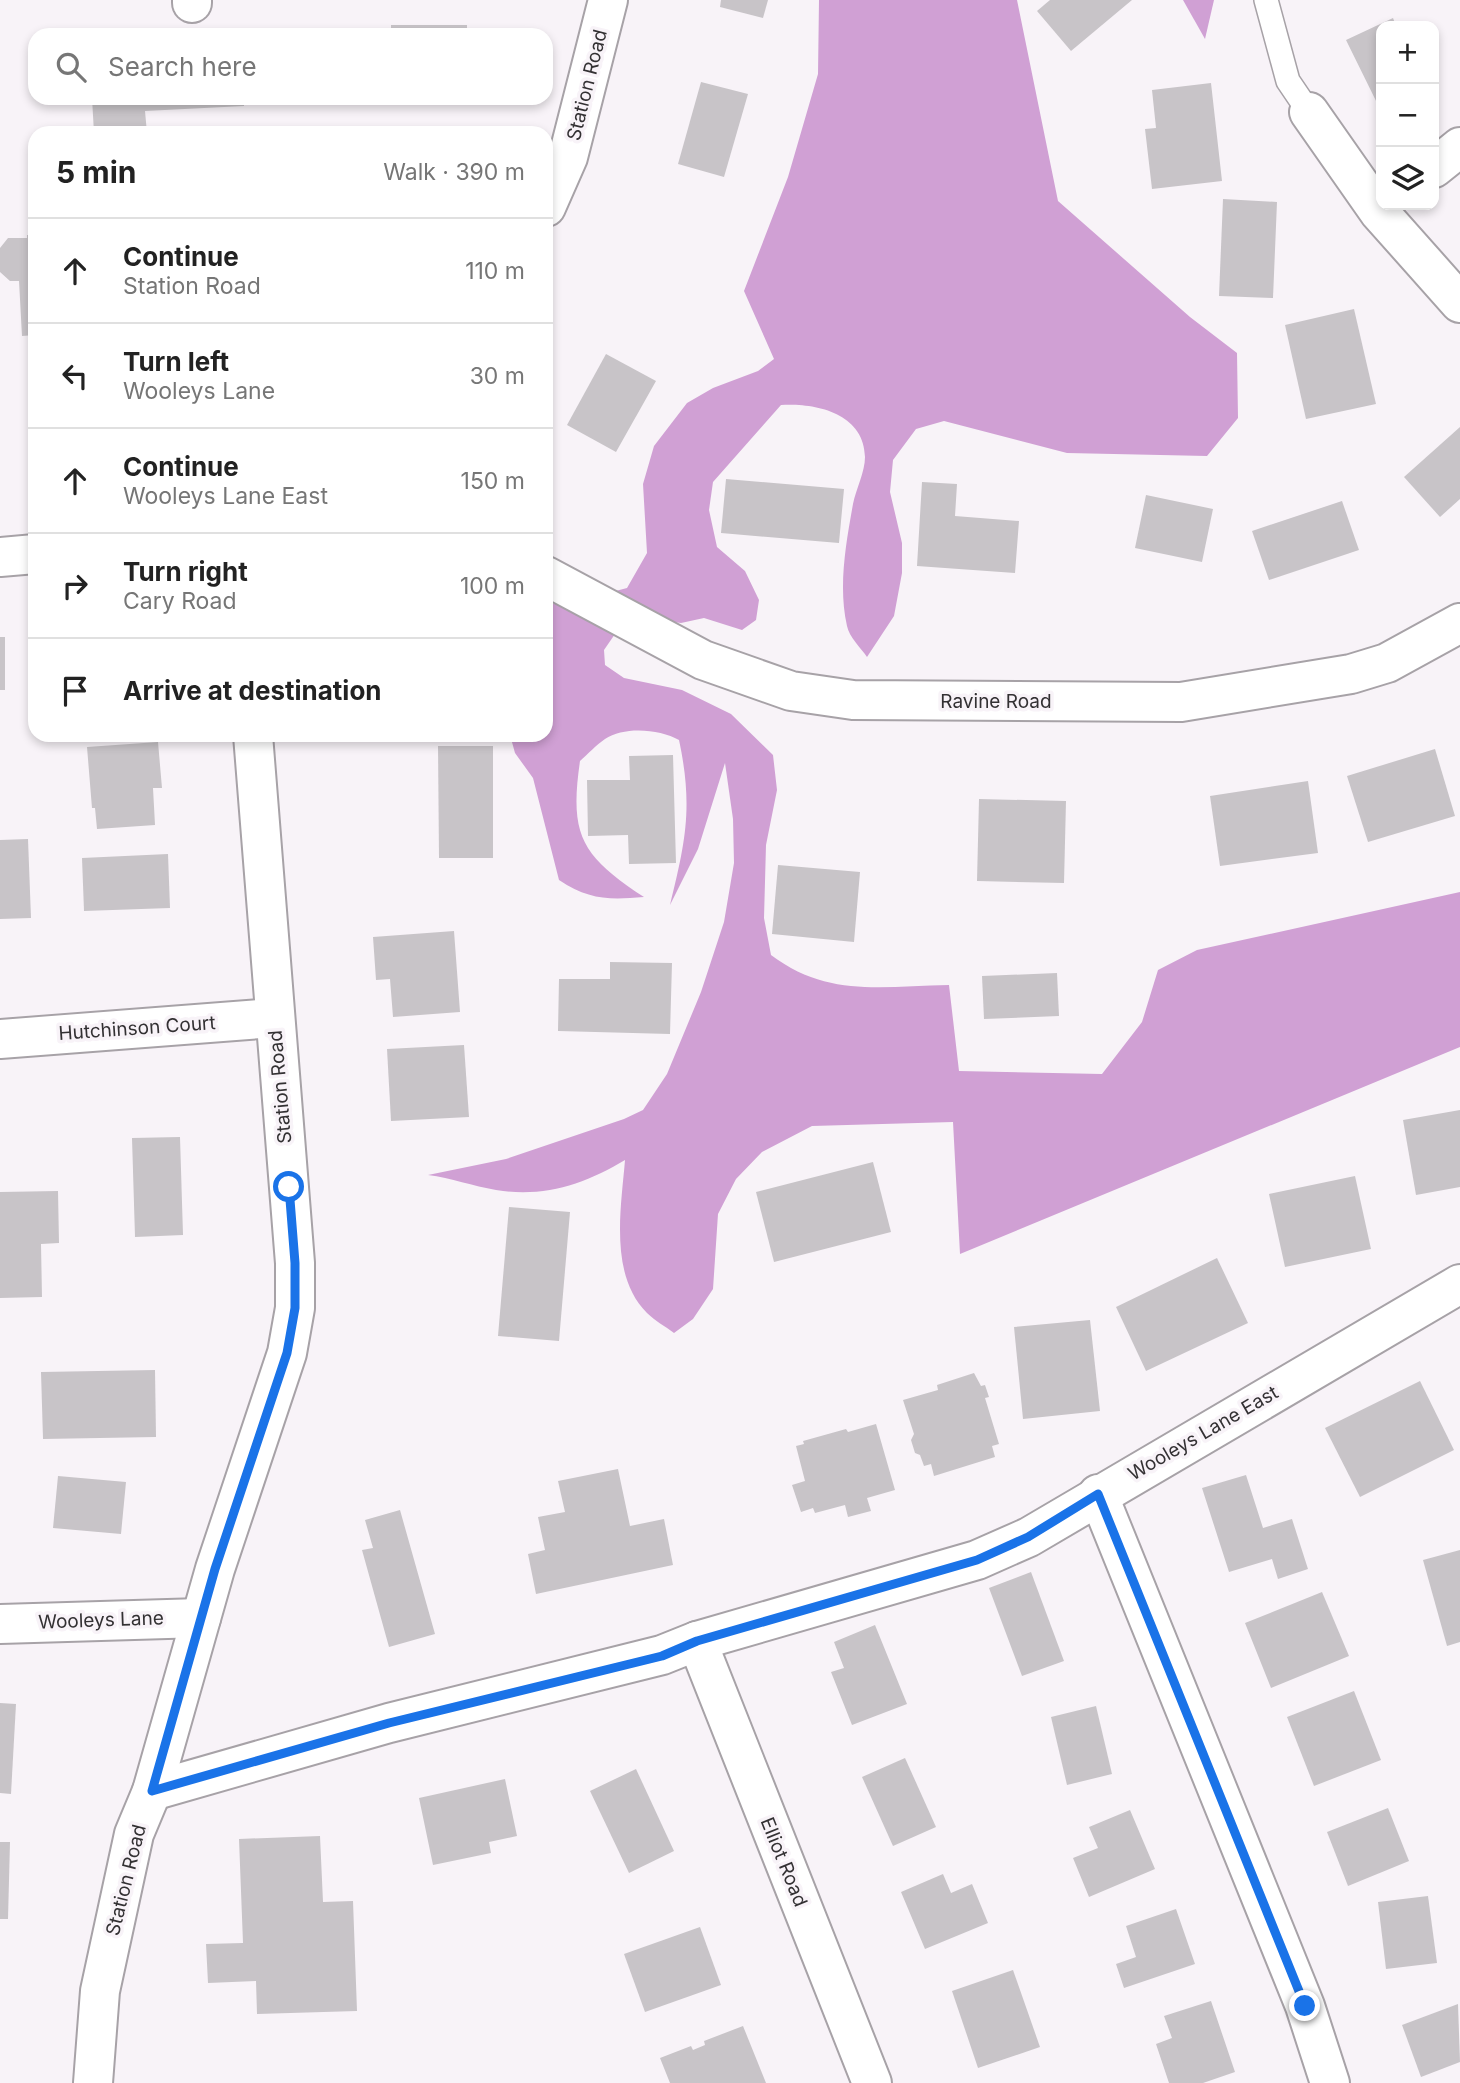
<!DOCTYPE html>
<meta charset="utf-8">
<style>
body{margin:0;font-family:Inter,sans-serif;background:#f2f2f2;color:#222}
.controls{position:absolute;right:21px;top:21px;display:grid;overflow:hidden;border-radius:14px;box-shadow:0 4px 10px #0003}
.controls button{width:63px;height:63px;display:grid;place-items:center;padding:0;border:0;border-bottom:2px solid #e0e0e0;background:#fff;color:#222;font:35px sans-serif}
.stop{position:absolute;width:21px;height:21px;margin:-16px;border:5px solid #1a73e8;border-radius:50%;background:#fff}
.stop.end{background:#1a73e8;border-color:#fff;box-shadow:0 2px 7px #0008}
.list{margin:0;padding:0;list-style:none}
h2{display:flex;justify-content:space-between;align-items:center;height:91px;margin:0;padding:0 28px;font-size:30px}
h2 small{font-size:23px;font-weight:400;color:#767676}
.list li{display:grid;grid-template-columns:46px 1fr auto;gap:21px;align-items:center;box-sizing:border-box;height:105px;padding:0 28px;border-top:2px solid #e0e0e0}
.list b{display:block;font-size:26px;white-space:nowrap}
.list p{margin:0;font-size:23px;white-space:nowrap;color:#767676}
.list em{font-size:23px;font-style:normal;color:#767676}
.icon{flex:none;width:38px;height:38px;fill:none;stroke:currentColor;stroke-width:2;stroke-linecap:round;stroke-linejoin:round}
.map{position:relative;flex:none;width:1460px;height:2083px;overflow:hidden}
.search{position:absolute;background:#fff;box-shadow:0 4px 10px #0003;left:28px;top:28px;width:525px;height:77px;display:flex;align-items:center;gap:18px;box-sizing:border-box;padding:0 24px;border-radius:21px;color:#767676;font-size:26px}
.panel{position:absolute;background:#fff;box-shadow:0 4px 10px #0003;left:28px;top:126px;width:525px;height:616px;border-radius:21px}
.map>svg:first-child{display:block}
.forest{fill:#d0a0d4}
.building{fill:#c8c4c8}
.lines{fill:none;stroke-linecap:round;stroke-linejoin:round}
.lane-casing{stroke:#a7a2a7;stroke-width:26}
.street-casing{stroke:#a7a2a7;stroke-width:42}
.secondary-casing{stroke:#a7a2a7;stroke-width:42}
.lane{stroke:#fff;stroke-width:23}
.street{stroke:#fff;stroke-width:38}
.secondary{stroke:#fff;stroke-width:38}
.route{stroke:#1a73e8;stroke-width:9}
.labels{text-anchor:middle;dominant-baseline:central;stroke-width:7;stroke-linejoin:round;paint-order:stroke}
.street-label{font-size:19px;fill:#333133;stroke:#f8f3f8}
</style>
<div class="map">
<svg width="1460" height="2083" viewBox="0 0 1460 2083">
<rect width="100%" height="100%" fill="#f8f3f8"/>
<g class="forest">
<path d="M819,0H1017L1058,201L1190,317L1237,353L1238,418L1207,456L1067,453L944,421L916,429L893,460L890,492L902,543V573L894,616L867,657C861,648 849,637 847,626C838,587 846,543 853,504C856,489 865,472 865,457C864,413 816,403 781,405L713,482L709,510L717,547L745,571L759,600L756,620L742,630L704,618L681,623L659,620L615,634L604,650L605,665L624,678L682,690L731,714L773,755L777,790L766,845L764,918L771,955C828,998 882,986 949,985L959,1071L1102,1074L1142,1022L1158,970L1197,950L1460,892V1047L960,1254L953,1122L812,1126L762,1152L736,1179L718,1214L713,1289L693,1319L674,1333C665,1326 655,1321 647,1313C609,1275 621,1209 625,1160C585,1184 544,1198 496,1190C473,1186 451,1178 428,1175L506,1159L624,1119L643,1110L667,1074L701,992L724,922L734,863L733,819L725,763L698,849L670,905C686,840 693,806 679,740C660,729 624,726 605,739C596,745 588,754 580,761C569,836 582,856 644,897C609,900 589,900 559,880L533,778L515,753L510,735H546V603L562,605L627,588L647,553L643,484L654,446L687,403L713,388L758,371L774,359L744,291L788,177L818,74Z"/>
<polygon points="1183,0 1214,0 1205,39"/>
</g>
<g class="building">
<polygon points="721,0 768,0 763,18 720,7"/>
<polygon points="1050,0 1132,0 1071,51 1037,11"/>
<polygon points="1393,18 1396,26 1381,26 1379,107 1346,40"/>
<rect x="391" y="25" width="76" height="10"/>
<polygon points="701,82 748,94 724,177 678,164"/>
<polygon points="1211,83 1222,181 1152,189 1145,129 1156,128 1152,90"/>
<polygon points="92,98 244,98 244,106 145,111 147,133 94,133"/>
<polygon points="1223,199 1277,202 1273,298 1219,296"/>
<polygon points="27,235 35,235 35,335 22,336 19,281 10,281 0,272 0,248 8,238 27,238"/>
<polygon points="1354,309 1376,404 1306,419 1285,325"/>
<polygon points="606,354 656,381 616,452 567,425"/>
<polygon points="1460,427 1460,499 1440,517 1404,477"/>
<polygon points="726,479 844,489 839,543 721,533"/>
<polygon points="922,482 957,484 955,516 1019,521 1015,573 917,566"/>
<polygon points="1146,495 1213,509 1202,562 1135,548"/>
<polygon points="1342,501 1359,550 1269,580 1252,531"/>
<rect x="0" y="637" width="5" height="53"/>
<polygon points="158,742 162,788 153,788 155,825 97,829 95,808 92,808 87,747"/>
<polygon points="438,746 493,746 493,858 439,858"/>
<polygon points="1435,749 1455,816 1368,842 1347,776"/>
<polygon points="673,755 676,863 629,864 628,835 588,836 587,780 630,780 629,756"/>
<polygon points="1308,781 1318,853 1220,866 1210,796"/>
<polygon points="979,799 1066,801 1064,883 977,881"/>
<polygon points="28,839 31,918 0,919 0,840"/>
<polygon points="168,854 170,908 84,911 82,858"/>
<polygon points="778,865 860,872 854,942 772,934"/>
<polygon points="454,931 460,1012 393,1017 390,979 376,980 373,937"/>
<polygon points="610,962 672,963 670,1034 558,1031 559,979 610,979"/>
<polygon points="1057,973 1059,1016 984,1019 982,976"/>
<polygon points="464,1045 469,1117 391,1121 387,1049"/>
<polygon points="1460,1110 1460,1187 1416,1195 1403,1120"/>
<polygon points="180,1137 183,1235 135,1237 132,1138"/>
<polygon points="873,1162 891,1232 774,1262 756,1192"/>
<polygon points="1355,1176 1371,1249 1285,1267 1269,1194"/>
<polygon points="58,1191 59,1243 41,1244 42,1297 0,1298 0,1192"/>
<polygon points="509,1207 570,1212 559,1341 498,1336"/>
<polygon points="1217,1258 1248,1323 1146,1371 1116,1307"/>
<polygon points="1090,1320 1100,1411 1023,1419 1014,1327"/>
<polygon points="155,1370 156,1437 43,1439 41,1372"/>
<polygon points="974,1373 981,1386 985,1385 989,1397 985,1398 999,1444 992,1446 995,1457 934,1476 931,1464 924,1466 920,1455 915,1453 911,1440 914,1434 903,1400 938,1390 937,1385"/>
<polygon points="1420,1381 1454,1450 1360,1497 1325,1428"/>
<polygon points="876,1424 895,1490 867,1498 871,1511 848,1517 845,1505 815,1513 813,1508 801,1512 792,1485 805,1481 796,1446 804,1444 803,1441 846,1429 848,1432"/>
<polygon points="618,1469 630,1526 664,1519 673,1565 536,1594 528,1554 545,1550 538,1517 565,1512 558,1481"/>
<polygon points="1246,1475 1263,1528 1292,1519 1308,1569 1278,1579 1272,1559 1229,1572 1202,1488"/>
<polygon points="58,1476 126,1482 121,1534 53,1528"/>
<polygon points="400,1510 435,1634 389,1647 362,1550 373,1548 365,1520"/>
<polygon points="1460,1550 1460,1642 1447,1646 1423,1560"/>
<polygon points="1031,1572 1064,1661 1022,1676 989,1588"/>
<polygon points="1322,1592 1349,1656 1271,1688 1245,1623"/>
<polygon points="875,1625 907,1704 852,1725 831,1672 844,1668 834,1642"/>
<polygon points="1354,1691 1381,1760 1314,1786 1287,1717"/>
<polygon points="0,1703 16,1704 11,1794 0,1793"/>
<polygon points="1096,1706 1112,1774 1067,1785 1051,1717"/>
<polygon points="905,1758 936,1827 893,1846 862,1777"/>
<polygon points="636,1769 674,1851 629,1873 590,1791"/>
<polygon points="505,1779 517,1836 489,1842 491,1853 433,1865 419,1798"/>
<polygon points="1388,1808 1409,1861 1348,1886 1327,1832"/>
<polygon points="1130,1810 1155,1869 1089,1897 1073,1858 1098,1848 1089,1827"/>
<polygon points="320,1836 323,1902 353,1901 357,2011 257,2014 256,1981 208,1983 206,1944 243,1943 239,1839"/>
<polygon points="0,1842 10,1842 8,1919 0,1919"/>
<polygon points="943,1874 951,1893 972,1884 988,1923 925,1949 901,1892"/>
<polygon points="1428,1896 1437,1963 1386,1969 1378,1902"/>
<polygon points="1176,1909 1195,1964 1124,1988 1116,1964 1136,1957 1126,1926"/>
<polygon points="700,1927 721,1985 645,2012 624,1954"/>
<polygon points="1013,1970 1040,2047 978,2068 952,1991"/>
<polygon points="1211,2001 1235,2072 1203,2083 1169,2083 1156,2044 1172,2038 1164,2016"/>
<polygon points="1458,2004 1460,2062 1421,2077 1402,2025"/>
<polygon points="743,2026 766,2083 670,2083 660,2058 691,2046 693,2050 705,2045 704,2041"/>
</g>
<g class="lines">
<defs>
<polyline id="lane" points="1266,0 1288,81 1309,112"/>
<g id="street">
<polyline points="192,0 192,3"/>
<polyline points="1309,112 1379,212 1460,303"/>
<polyline points="1434,168 1460,147"/>
<polyline points="0,557 35,554"/>
<polyline points="0,1039 274,1018"/>
<polyline points="1098,1494 1305,2006 1330,2083"/>
<polyline points="0,1624 201,1618"/>
<polyline points="697,1641 872,2083"/>
<polyline points="152,1791 389,1723 662,1655 697,1641 977,1560 1029,1537 1460,1284"/>
</g>
<g id="secondary">
<polyline points="546,207 568,157 608,0"/>
<polyline points="546,576 703,660 791,691 853,700 1181,702 1351,674 1387,663 1460,623"/>
<polyline points="93,2083 100,1991 134,1834 152,1791 215,1569 287,1353 295,1308 295,1263 253,735"/>
</g>
</defs>
<use href="#lane" class="lane-casing"/>
<use href="#street" class="street-casing"/>
<use href="#secondary" class="secondary-casing"/>
<use href="#lane" class="lane"/>
<use href="#street" class="street"/>
<use href="#secondary" class="secondary"/>
</g>
<g class="lines">
<polyline class="route" points="289,1187 295,1263 295,1308 287,1353 215,1569 152,1791 389,1723 662,1656 697,1641 977,1560 1028,1537 1098,1494 1305,2006"/>
</g>
<g class="labels">
<g class="street-label">
<text transform="translate(587 85) rotate(-76)">Station Road</text>
<text x="996" y="701">Ravine Road</text>
<text transform="translate(137 1028) rotate(-4)">Hutchinson Court</text>
<text transform="translate(280 1087) rotate(-95)">Station Road</text>
<text transform="translate(1203 1433) rotate(-30)">Wooleys Lane East</text>
<text transform="translate(101 1620) rotate(-2)">Wooleys Lane</text>
<text transform="translate(784 1862) rotate(68)">Elliot Road</text>
<text transform="translate(126 1880) rotate(-76)">Station Road</text>
</g>
</g>
</svg>
<div class="controls">
<button>+</button>
<button>−</button>
<button><svg class="icon" aria-label="layers" viewBox="0 0 24 24"><path d="M12 4l9 5-9 5-9-5zM3 14l9 5 9-5"/></svg></button>
</div>
<div class="stop" style="left:289px;top:1187px"></div>
<div class="stop end" style="left:1305px;top:2006px"></div>
<div class="search"><svg class="icon" aria-label="search" viewBox="0 0 24 24"><circle cx="10" cy="10" r="6"/><path d="M15 15l6 6"/></svg>Search here</div>
<section class="panel">
<h2>5 min<small>Walk · 390 m</small></h2>
<ul class="list">
<li><svg class="icon" aria-label="ahead" viewBox="0 0 24 24"><path d="M12 20V5M6 11l6-6 6 6"/></svg><div><b>Continue</b><p>Station Road</p></div><em>110 m</em></li>
<li><svg class="icon" aria-label="left" viewBox="0 0 24 24"><path d="M17 20v-9H6M10 6l-5 5 5 5"/></svg><div><b>Turn left</b><p>Wooleys Lane</p></div><em>30 m</em></li>
<li><svg class="icon" aria-label="ahead" viewBox="0 0 24 24"><path d="M12 20V5M6 11l6-6 6 6"/></svg><div><b>Continue</b><p>Wooleys Lane East</p></div><em>150 m</em></li>
<li><svg class="icon" aria-label="right" viewBox="0 0 24 24"><path d="M7 20v-9h11M14 6l5 5-5 5"/></svg><div><b>Turn right</b><p>Cary Road</p></div><em>100 m</em></li>
<li><svg class="icon" aria-label="arrive" viewBox="0 0 24 24"><path d="M6 21V4h12l-3 4 3 4H6"/></svg><div><b>Arrive at destination</b></div></li>
</ul>
</section>
</div>
